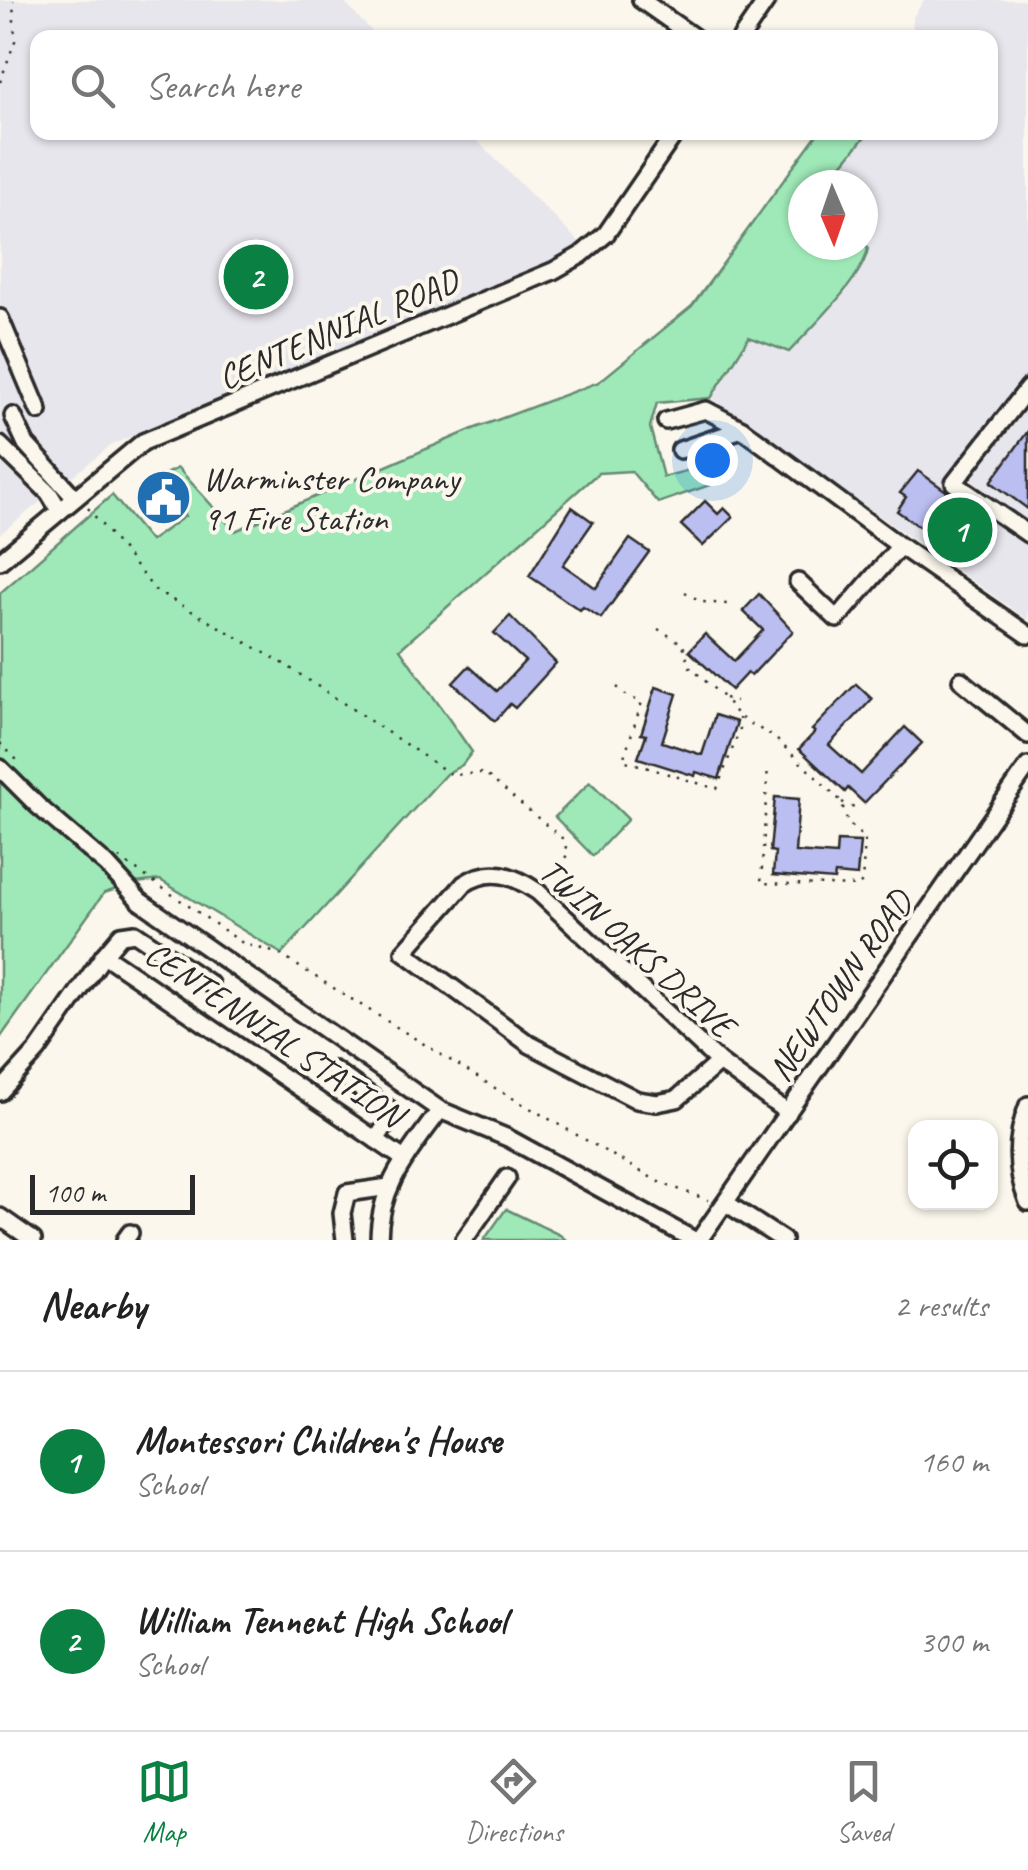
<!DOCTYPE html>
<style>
body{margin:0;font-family:Caveat,sans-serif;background:#f6f6f6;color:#222}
.controls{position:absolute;right:30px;bottom:30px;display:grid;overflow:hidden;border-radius:20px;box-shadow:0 2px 8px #0004}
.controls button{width:90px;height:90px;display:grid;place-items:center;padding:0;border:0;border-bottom:2px solid #e0e0e0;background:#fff;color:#222;font:50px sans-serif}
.compass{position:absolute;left:788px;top:170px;width:90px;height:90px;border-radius:50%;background:#fff;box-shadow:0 2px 8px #0004;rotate:178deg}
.scale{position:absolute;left:30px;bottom:25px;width:165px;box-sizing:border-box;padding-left:10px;border:5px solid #2b2b2b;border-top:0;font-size:28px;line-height:35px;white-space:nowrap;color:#2b2b2b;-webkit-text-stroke:8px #fbf7ec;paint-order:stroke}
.you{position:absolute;left:712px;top:460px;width:35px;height:35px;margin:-25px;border:8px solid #fff;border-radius:50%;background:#1a73e8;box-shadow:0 0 0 15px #1a73e833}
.badge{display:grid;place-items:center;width:65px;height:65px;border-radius:50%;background:#0b8043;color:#fff;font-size:32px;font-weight:700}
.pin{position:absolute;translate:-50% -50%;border:5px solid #fff;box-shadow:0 2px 10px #0006}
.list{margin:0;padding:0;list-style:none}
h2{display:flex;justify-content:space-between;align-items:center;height:130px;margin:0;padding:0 40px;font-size:42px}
h2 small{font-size:32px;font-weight:400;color:#767676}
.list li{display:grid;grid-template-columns:65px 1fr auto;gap:30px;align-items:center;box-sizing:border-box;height:180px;padding:0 40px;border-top:2px solid #e0e0e0}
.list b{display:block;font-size:38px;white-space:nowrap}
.list p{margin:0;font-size:32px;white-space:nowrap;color:#767676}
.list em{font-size:32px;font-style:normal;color:#767676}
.icon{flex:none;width:55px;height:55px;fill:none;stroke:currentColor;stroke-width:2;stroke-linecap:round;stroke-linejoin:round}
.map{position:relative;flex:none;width:1028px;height:1240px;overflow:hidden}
.search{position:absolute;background:#fff;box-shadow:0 2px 8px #0004;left:30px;right:30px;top:30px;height:110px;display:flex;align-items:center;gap:25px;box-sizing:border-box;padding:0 35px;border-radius:20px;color:#767676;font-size:38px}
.sheet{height:490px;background:#fff}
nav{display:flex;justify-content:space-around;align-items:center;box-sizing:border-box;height:140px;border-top:2px solid #e0e0e0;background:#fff;font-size:28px;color:#767676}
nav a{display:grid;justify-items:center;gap:5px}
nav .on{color:#0b8043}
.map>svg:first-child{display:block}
.built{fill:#e8e6ed}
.green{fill:#9fe9b8;stroke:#658a72;stroke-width:2.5}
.building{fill:#bbbef0;stroke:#2b2b2b;stroke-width:2.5}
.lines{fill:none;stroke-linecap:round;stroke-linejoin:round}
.minor-casing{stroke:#2b2b2b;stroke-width:22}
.path{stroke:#2b2b2b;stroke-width:2.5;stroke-dasharray:2.5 8;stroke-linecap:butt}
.minor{stroke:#fbf7ec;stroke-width:15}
.labels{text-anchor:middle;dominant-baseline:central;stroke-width:8;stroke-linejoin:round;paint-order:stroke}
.street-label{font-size:35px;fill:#2b2b2b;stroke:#fbf7ec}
.poi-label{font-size:35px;fill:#2b2b2b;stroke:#fbf7ec;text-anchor:start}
</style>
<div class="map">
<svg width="1028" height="1240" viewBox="0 0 1028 1240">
<rect width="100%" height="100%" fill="#fbf7ec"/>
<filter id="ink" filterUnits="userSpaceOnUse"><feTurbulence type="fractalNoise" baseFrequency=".01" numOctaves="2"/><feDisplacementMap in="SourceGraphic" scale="20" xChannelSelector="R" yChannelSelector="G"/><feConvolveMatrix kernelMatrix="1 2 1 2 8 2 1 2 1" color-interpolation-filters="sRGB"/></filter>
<g filter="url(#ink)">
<g class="built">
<polygon points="0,0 342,0 377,37 38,38 38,132 469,133 584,247 113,444 0,534"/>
<polygon points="924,0 1028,0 1028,620 711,398 749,337 789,352 827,311 867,259 868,247 863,244 863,185 835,185 831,178 868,133 990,132 990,38 912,37 913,17"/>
</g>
<g class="green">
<path d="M818,133H868L831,178L835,185H803V245L863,244L868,247C866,276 810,329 789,352L749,337L711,398L657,403L650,427L663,477L712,464L721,471L710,485L658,503L631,471L598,473L400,649L472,752L462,765L446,774L282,954L160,880L136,883L104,893L0,1038V593L112,495L150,541L185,516L177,501L181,497L163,475L178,468L235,531L473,429L599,382L692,306Z"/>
<polygon points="590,782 628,819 593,856 555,817"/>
<polygon points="506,1209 560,1235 566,1240 484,1240"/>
</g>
<g class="building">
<polygon points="1028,431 1028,509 991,482"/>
<polygon points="918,471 959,500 934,537 897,511 906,497 900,493"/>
<polygon points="167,480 181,497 160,515 146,498"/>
<polygon points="705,501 718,514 724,508 733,517 703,546 681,525"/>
<polygon points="572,507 593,522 563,565 596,588 630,539 649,552 601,618 583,607 580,610 529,576"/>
<polygon points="759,594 793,631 751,676 747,673 731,690 689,651 705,634 734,661 763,630 743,611"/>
<polygon points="510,616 556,663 515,708 510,704 495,721 453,683 469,666 497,691 525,661 494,633"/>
<polygon points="856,684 872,699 829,745 861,774 905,727 922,743 864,803 848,788 845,792 799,749 815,732 812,730"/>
<polygon points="656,687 677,694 662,742 702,755 715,715 737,722 719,779 696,772 695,776 638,758 646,735 641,734"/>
<polygon points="775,797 799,799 795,852 836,855 837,841 860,842 857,876 835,874 834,880 773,875 775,852 770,851"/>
</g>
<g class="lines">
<defs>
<g id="minor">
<polyline points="641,0 695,38"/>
<polyline points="741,38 767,0"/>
<polyline points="0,318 39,411"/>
<polyline points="1028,388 954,483 1028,534"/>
<polyline points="13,416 26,444 75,498"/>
<polyline points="666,421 706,410 742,429"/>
<polyline points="0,445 49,493 60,511"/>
<polyline points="680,450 742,429 900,546"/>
<polyline points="0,561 143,442 553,271 581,255 606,234 676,132"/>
<polyline points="798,582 837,619 900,546 1028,635"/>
<polyline points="961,680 1028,735"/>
<polyline points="0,768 38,806 107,865 140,901 440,1110 508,1138 694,1240"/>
<polyline points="104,955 121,935 135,933 210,984"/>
<path d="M719,1062L677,1099L657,1103L637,1100L529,1044L404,952L464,884C491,866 513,875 538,892L719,1062L788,1113"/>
<polyline points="334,1070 389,1109 391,1117 376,1140"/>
<polyline points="0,1092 38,1050 104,955 404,1159"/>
<path d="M1028,1105C1015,1138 1015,1170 1028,1202"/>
<polyline points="726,1203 783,1240"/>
<polyline points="0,1217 33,1240"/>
<polyline points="125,1240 130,1233"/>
<polyline points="345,1240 342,1213 347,1193 389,1187"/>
<path d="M379,1240C379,1185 409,1153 440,1110"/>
<polyline points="464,1240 507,1178"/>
<polyline points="699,1240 1028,766"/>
</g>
</defs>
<use href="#minor" class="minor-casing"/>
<g class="path">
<polyline points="0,82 15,41 13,0"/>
<polyline points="88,508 155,590 284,664 452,775 484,773 563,839 568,854 549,878"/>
<polyline points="685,592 702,602 727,604"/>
<polyline points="658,629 683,644 689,666 724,698 739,717 774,737 841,801 848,823 865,839 862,882 858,886 761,883 768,765"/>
<polyline points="617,687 628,697 642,702 623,760 717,789 740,729 739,718"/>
<polyline points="725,698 736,701"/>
<polyline points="0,743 17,760 19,766"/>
<polyline points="842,802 860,811"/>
<polyline points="119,858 244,944 277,953 495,1088 659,1182 708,1200"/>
</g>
<use href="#minor" class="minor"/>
</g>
</g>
<defs>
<symbol id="civic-disc" viewBox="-11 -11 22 22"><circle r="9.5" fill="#1f6fb2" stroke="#fbf7ec"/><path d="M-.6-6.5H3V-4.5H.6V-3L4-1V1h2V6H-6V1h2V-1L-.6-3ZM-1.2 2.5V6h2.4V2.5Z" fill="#fff"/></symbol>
</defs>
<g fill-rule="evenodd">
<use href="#civic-disc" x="132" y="466" width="63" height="63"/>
</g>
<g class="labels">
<g class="street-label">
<text transform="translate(338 329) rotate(-23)">CENTENNIAL ROAD</text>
<text transform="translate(637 948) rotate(42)">TWIN OAKS DRIVE</text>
<text transform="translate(840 986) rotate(-55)">NEWTOWN ROAD</text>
<text transform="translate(274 1034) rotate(34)">CENTENNIAL STATION</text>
</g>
<g class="poi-label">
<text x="203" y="478">Warminster Company<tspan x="203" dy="40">91 Fire Station</tspan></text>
</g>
</g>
</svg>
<div class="controls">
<button><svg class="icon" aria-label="locate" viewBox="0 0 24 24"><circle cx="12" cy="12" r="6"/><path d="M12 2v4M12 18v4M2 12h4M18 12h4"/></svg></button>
</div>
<svg class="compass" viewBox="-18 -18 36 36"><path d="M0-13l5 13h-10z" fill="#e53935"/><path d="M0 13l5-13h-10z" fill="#767676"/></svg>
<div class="scale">100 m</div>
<div class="you"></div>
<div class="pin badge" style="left:960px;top:530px">1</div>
<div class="pin badge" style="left:256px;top:277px">2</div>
<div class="search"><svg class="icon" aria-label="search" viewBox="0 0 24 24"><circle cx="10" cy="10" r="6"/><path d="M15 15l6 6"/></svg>Search here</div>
</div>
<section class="sheet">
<h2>Nearby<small>2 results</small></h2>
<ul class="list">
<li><span class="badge">1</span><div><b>Montessori Children's House</b><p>School</p></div><em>160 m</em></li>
<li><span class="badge">2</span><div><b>William Tennent High School</b><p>School</p></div><em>300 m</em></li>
</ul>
</section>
<nav>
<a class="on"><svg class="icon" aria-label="map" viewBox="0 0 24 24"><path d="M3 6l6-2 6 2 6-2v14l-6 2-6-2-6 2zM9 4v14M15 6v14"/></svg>Map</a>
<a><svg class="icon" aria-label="directions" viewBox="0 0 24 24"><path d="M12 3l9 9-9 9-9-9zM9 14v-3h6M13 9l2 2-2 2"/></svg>Directions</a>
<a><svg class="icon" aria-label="saved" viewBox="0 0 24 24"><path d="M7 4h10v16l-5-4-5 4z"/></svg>Saved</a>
</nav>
